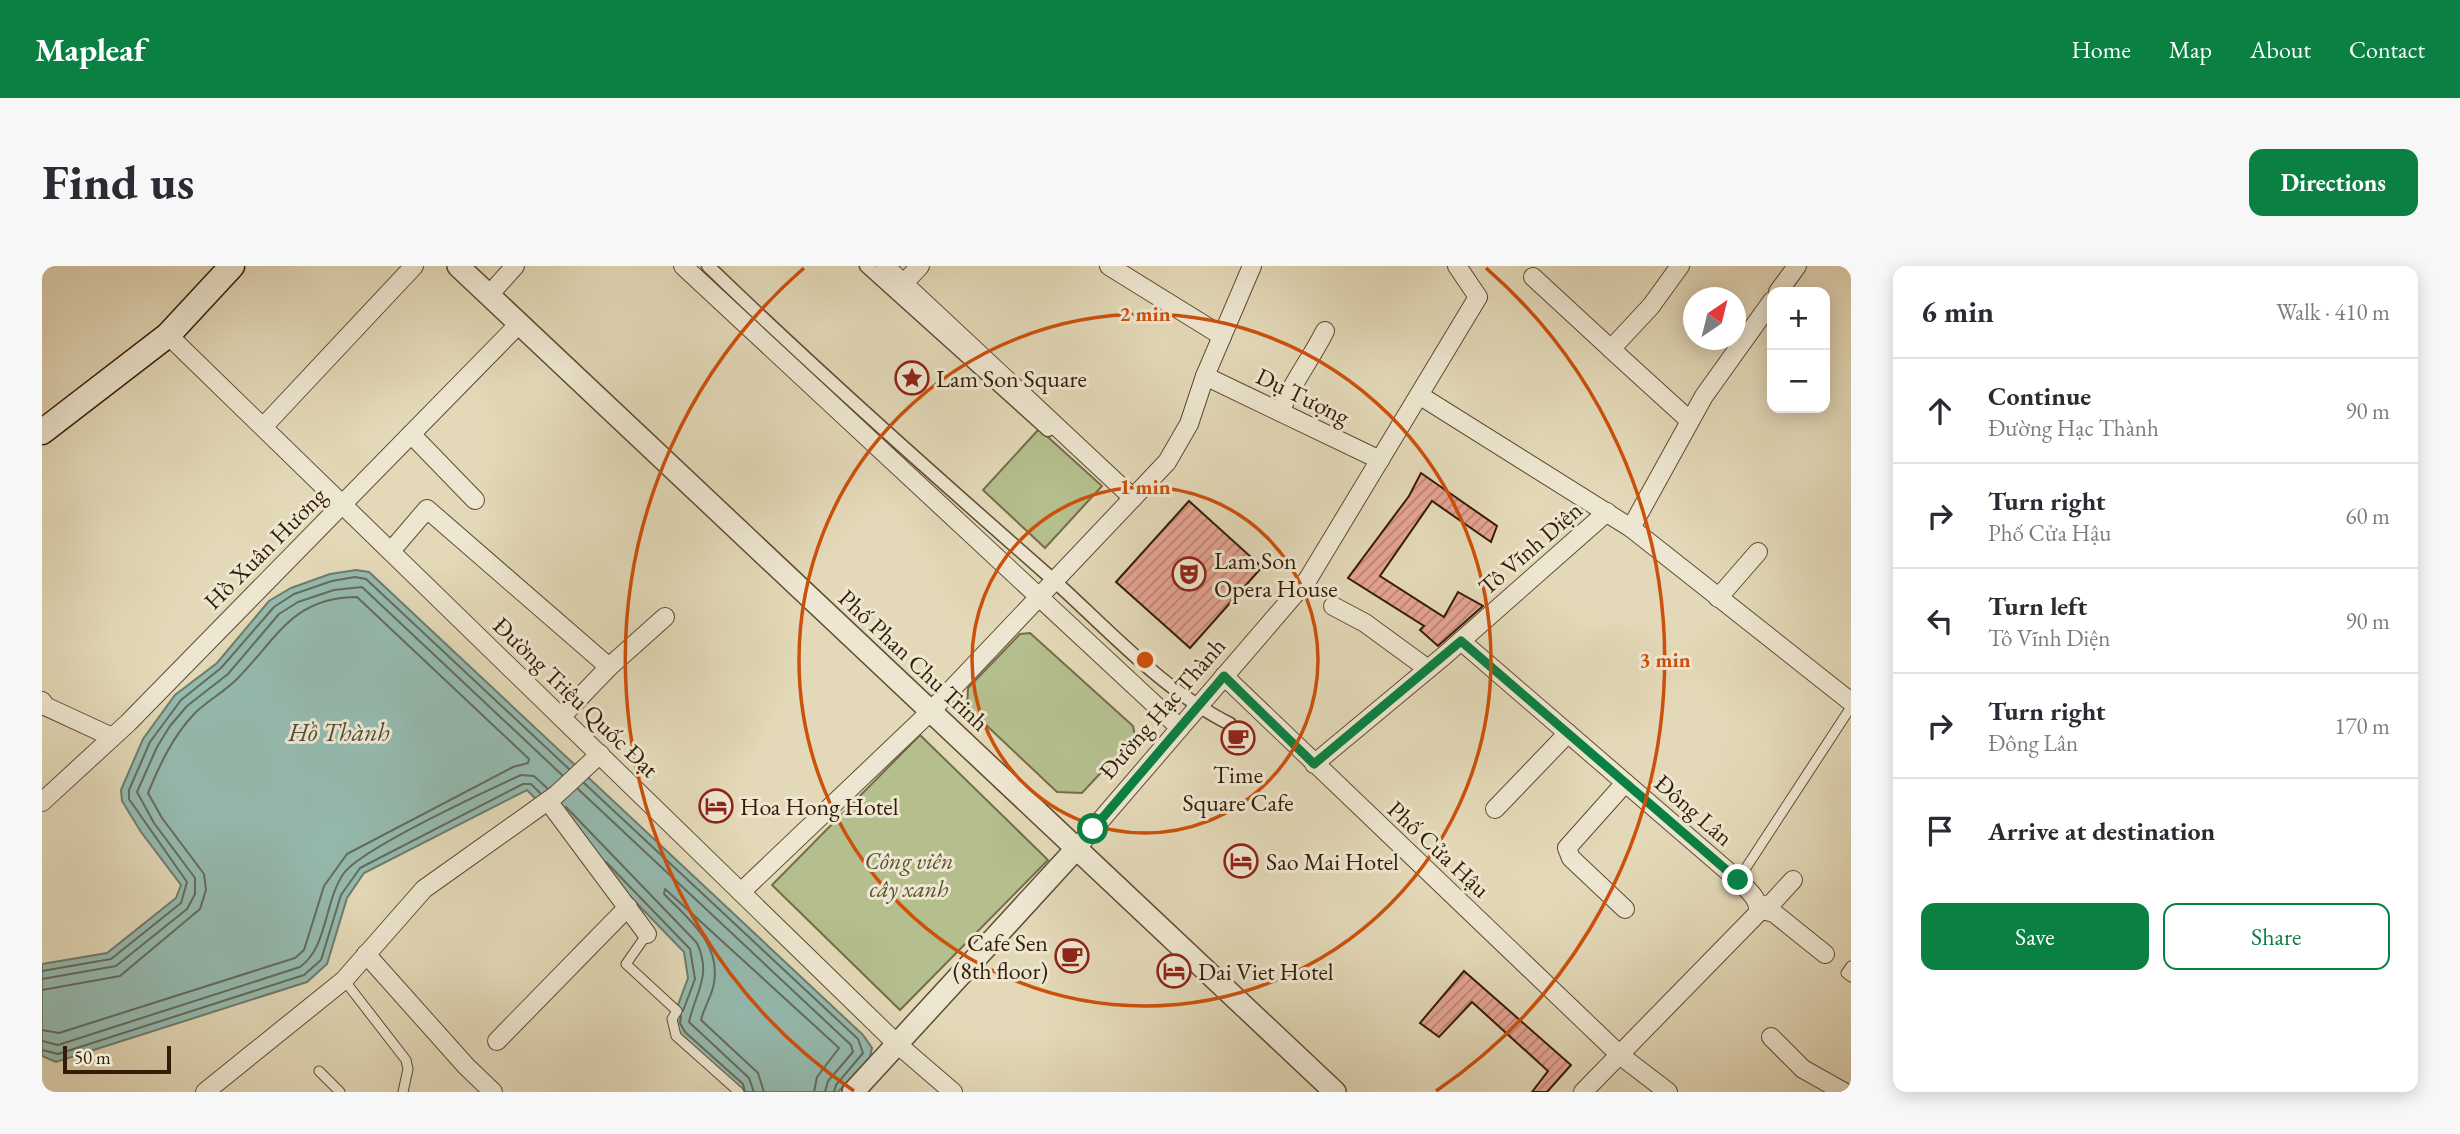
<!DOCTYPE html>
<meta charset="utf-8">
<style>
body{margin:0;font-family:"EB Garamond",serif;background:#f7f7f7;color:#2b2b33}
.controls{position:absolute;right:21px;top:21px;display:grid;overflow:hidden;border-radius:14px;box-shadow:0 4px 18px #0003}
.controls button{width:63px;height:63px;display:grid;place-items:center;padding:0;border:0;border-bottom:2px solid #e1e1e2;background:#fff;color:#2b2b33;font:35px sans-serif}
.compass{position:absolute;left:1641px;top:21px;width:63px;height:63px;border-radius:50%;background:#fff;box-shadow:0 4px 18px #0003;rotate:35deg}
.scale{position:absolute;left:21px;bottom:18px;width:108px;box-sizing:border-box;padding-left:7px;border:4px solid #341c07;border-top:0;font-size:19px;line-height:24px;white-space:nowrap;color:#341c07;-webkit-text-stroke:5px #ede6d0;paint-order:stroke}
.stop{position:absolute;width:21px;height:21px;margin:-16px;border:5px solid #0b8043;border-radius:50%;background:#fff}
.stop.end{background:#0b8043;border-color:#fff;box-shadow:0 2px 7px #0008}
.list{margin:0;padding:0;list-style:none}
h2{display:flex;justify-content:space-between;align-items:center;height:91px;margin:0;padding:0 28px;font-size:30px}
h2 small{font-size:23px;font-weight:400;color:#7c7c81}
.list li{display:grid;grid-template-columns:46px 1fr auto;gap:21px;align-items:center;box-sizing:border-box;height:105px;padding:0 28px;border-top:2px solid #e1e1e2}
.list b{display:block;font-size:26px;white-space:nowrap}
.list p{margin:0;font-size:23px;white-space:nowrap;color:#7c7c81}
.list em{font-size:23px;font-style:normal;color:#7c7c81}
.actions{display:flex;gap:14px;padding:21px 28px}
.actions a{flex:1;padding:16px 0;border:2px solid #0b8043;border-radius:14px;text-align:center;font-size:24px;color:#0b8043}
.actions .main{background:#0b8043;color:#fff}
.icon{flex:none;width:38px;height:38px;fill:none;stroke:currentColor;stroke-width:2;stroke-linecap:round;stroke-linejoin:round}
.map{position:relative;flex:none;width:1809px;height:826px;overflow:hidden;border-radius:14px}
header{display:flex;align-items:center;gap:42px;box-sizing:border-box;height:98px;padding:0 35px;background:#0b8043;color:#fff}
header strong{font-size:33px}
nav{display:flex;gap:38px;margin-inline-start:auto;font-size:24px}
.intro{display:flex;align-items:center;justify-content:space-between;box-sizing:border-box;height:168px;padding:0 42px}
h1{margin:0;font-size:49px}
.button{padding:18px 32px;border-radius:14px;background:#0b8043;color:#fff;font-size:24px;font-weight:700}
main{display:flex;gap:42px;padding:0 42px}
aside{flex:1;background:#fff;border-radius:14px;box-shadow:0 4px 18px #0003}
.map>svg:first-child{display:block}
.green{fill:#b5be8d;stroke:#746d4a;stroke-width:2}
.water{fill:#95baaf;stroke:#6e7b6c;stroke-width:2}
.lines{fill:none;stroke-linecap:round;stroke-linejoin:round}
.shore{stroke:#646b5b;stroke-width:2}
.building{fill:url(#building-hatch);stroke:#341c07;stroke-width:2}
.service-casing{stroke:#604b33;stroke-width:11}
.pedestrian-casing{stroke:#604b33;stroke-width:15}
.minor-casing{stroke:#604b33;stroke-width:20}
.tertiary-casing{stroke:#604b33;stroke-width:24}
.secondary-casing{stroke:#341c07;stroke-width:27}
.service{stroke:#ede6d0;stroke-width:9}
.pedestrian{stroke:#ede6d0;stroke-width:12}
.minor{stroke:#ede6d0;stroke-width:18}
.tertiary{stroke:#ede6d0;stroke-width:21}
.secondary{stroke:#ede6d0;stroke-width:24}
.route{stroke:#0b8043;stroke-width:9}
.ring{fill:none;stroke:#cd500b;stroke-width:3.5}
.labels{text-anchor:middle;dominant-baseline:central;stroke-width:6;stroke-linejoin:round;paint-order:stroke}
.poi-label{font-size:24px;fill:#341c07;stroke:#ede6d0;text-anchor:start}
.street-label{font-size:24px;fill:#341c07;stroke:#ede6d0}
.park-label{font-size:24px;font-style:italic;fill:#5b4d2f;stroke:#ede6d0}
.water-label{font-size:26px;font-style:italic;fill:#514b39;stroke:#ede6d0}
.centre{fill:#cd500b;stroke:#ede6d0;stroke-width:3.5}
.ring-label{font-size:21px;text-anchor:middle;font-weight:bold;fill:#cd500b;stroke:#ede6d0;stroke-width:6;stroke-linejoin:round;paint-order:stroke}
</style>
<header>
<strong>Mapleaf</strong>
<nav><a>Home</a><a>Map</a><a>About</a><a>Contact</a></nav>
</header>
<div class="intro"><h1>Find us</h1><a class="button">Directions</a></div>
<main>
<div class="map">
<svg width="1809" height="826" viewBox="0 0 1809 826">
<defs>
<pattern id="building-hatch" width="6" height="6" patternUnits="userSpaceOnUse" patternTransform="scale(1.75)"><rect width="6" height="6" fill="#e4a391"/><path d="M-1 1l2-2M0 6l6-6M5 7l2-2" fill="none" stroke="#ba8474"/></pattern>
</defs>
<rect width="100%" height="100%" fill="#e3d8b7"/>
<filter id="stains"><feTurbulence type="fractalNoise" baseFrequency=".00286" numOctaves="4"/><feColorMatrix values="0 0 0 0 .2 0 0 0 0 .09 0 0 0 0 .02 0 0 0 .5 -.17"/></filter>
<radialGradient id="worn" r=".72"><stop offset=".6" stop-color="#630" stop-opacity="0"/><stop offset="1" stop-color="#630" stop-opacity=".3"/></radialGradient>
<g class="green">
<polygon points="997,163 1060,220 1003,282 941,224"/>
<polygon points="988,367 1091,460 1093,470 1040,527 1015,526 925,441 926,422 978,368"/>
<polygon points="878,469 1006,594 858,744 730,619"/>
</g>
<polygon class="water" points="314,304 327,306 821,769 830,782 828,791 796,826 699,826 638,770 630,755 646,712 642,686 485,524 322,607 305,632 285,698 265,716 14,796 0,790 0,698 65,687 134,632 139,619 99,566 80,535 79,524 101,473 133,429 175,397 227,335 249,322 288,308"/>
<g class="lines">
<g class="shore">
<polyline points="542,517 816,773 821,787 794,819 792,826"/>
<polyline points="536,523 809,779 811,786 786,815 783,826"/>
<path d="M524,541L655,677C670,710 654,725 647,756L707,812L712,826"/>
<polyline points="564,596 648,683 653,713 641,745"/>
<polyline points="0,705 69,693 139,637 145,616 87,533 87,524 108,476 139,434 179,402 232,341 252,328 290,315 313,311 324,313 527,503"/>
<polyline points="0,713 74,700 145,643 153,628 153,612 112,557 95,526 115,481 128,460 145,440 186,408 237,348 256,336 292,324 320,321 520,509"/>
<path d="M0,724L78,710L158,643L164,624L162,608L120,552L106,527C118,498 131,470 153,447C165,435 182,426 195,413C234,374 250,331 315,331L487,493L486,497L471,501L305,588L282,620L262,684L253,692L17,767L0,764"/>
<polyline points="639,750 638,757 643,766 701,818 703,826"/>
<path d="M0,775L16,779L258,701C286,681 282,635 302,607C321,582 444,525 479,509L492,510L505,522"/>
<polyline points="0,784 16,788 262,709 279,694 299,629 318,602 481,518 489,518 498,527"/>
<path d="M722,826L716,807L659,754C662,741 670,730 672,717C679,677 646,653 622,628L623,623L797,782L775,811L772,826"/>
</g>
</g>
<g class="building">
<polygon points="1379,207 1455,260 1449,276 1390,235 1338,310 1402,351 1416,326 1441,340 1396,380 1378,364 1382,360 1306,312 1367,230"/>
<polygon points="1147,235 1220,301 1148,382 1074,316"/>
<polygon points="1422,705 1529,799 1505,826 1490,826 1506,805 1430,736 1397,771 1378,757"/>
</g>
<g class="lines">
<defs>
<g id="service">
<polyline points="1696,614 1809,441"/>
<polyline points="605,668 584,698 635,745 630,753 634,770 697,826"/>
<polyline points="1809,700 1804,707 1809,711"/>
<polyline points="302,714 364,794 366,803 361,826"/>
<polyline points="277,805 298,826"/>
</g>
<g id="pedestrian">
<path d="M666,0C777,107 892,209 1008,311C1065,362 1120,424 1188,458"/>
<polyline points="824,0 1006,164"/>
</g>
<g id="minor">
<polyline points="641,0 1138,462"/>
<polyline points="843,0 1091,232"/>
<polyline points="1067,0 1180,70"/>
<polyline points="1638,0 1609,40 1569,83 1647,154"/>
<polyline points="1491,11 1569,83"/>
<polyline points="862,17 878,0"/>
<polyline points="1736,26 1755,0"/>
<polyline points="447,29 473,0"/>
<polyline points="126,69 854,777 911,826"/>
<polyline points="1163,110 1338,194"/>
<polyline points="1377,129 1589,262 1809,436"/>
<path d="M1238,146C1250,117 1269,93 1283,65"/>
<polyline points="222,160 372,0"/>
<polyline points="369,168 433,234"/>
<polyline points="1589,262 1662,130 1730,35"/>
<polyline points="349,285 385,243 567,401"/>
<polyline points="1676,332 1716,286"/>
<polyline points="1291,340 1323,357 1386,403"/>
<path d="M1419,375L1696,614C1705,624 1718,632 1716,647L1541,826"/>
<polyline points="1182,410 1579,790 1626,826"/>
<polyline points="0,435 3,440 70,471"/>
<polyline points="519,451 567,401 623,351"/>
<polyline points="1272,498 1403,389 1565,246"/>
<polyline points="506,535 605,668"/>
<polyline points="0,536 86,457 477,58"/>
<polyline points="1453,543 1526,467"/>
<polyline points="1034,583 1266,313 1436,31 1415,0"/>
<polyline points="699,626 888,446 1125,196 1147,158 1163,110 1210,0"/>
<polyline points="1717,640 1729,638 1751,614"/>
<polyline points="1583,643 1529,592 1525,582 1583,517"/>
<polyline points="1717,643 1732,647 1783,688"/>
<polyline points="324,688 424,800 451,826"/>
<polyline points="1729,771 1761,803 1802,826"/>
<polyline points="455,775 586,641"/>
<polyline points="163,826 302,714 382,623 514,529 558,488"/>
</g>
<g id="tertiary">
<polyline points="416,0 1293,826"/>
<polyline points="811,826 1034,583"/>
</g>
<polyline id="secondary" points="0,166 126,69 190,0"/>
</defs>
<use href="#service" class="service-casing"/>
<use href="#pedestrian" class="pedestrian-casing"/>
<use href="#minor" class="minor-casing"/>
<use href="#tertiary" class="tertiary-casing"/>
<use href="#secondary" class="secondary-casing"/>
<use href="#service" class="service"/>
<use href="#pedestrian" class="pedestrian"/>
<use href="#minor" class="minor"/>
<use href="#tertiary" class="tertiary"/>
<use href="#secondary" class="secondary"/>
</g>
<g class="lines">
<polyline class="route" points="1051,563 1182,410 1272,498 1419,375 1696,614"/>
</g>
<g class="ring">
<circle cx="1103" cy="394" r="173"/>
<circle cx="1103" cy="394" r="346"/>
<path d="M812 825A520 520 0 0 1 762 2M1444 2A520 520 0 0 1 1394 825"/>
</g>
<defs>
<symbol id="sight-ring" viewBox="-11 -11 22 22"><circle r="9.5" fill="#ede6d0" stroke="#8f2418" stroke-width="1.5"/><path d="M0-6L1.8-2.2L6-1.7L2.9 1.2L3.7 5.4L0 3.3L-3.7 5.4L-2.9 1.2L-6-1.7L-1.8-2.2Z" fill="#8f2418"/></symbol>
<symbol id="theatre-ring" viewBox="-11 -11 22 22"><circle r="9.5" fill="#ede6d0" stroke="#8f2418" stroke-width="1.5"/><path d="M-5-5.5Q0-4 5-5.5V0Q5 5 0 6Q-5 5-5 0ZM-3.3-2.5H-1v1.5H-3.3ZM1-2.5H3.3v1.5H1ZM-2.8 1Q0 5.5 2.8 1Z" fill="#8f2418"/></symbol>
<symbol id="cafe-ring" viewBox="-11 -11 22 22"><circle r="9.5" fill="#ede6d0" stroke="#8f2418" stroke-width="1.5"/><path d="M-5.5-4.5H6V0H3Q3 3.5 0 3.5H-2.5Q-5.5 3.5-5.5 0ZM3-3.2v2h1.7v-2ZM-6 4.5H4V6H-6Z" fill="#8f2418"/></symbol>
<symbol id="hotel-ring" viewBox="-11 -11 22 22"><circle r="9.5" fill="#ede6d0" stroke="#8f2418" stroke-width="1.5"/><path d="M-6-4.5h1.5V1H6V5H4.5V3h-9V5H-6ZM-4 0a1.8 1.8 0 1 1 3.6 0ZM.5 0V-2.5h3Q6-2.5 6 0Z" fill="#8f2418"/></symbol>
</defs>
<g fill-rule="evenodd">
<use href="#sight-ring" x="851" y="93" width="38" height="38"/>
<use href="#theatre-ring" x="1128" y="289" width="38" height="38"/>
<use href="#cafe-ring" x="1177" y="453" width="38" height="38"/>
<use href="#hotel-ring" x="655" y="521" width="38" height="38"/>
<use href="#hotel-ring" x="1180" y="576" width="38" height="38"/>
<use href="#cafe-ring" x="1011" y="671" width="38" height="38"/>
<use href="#hotel-ring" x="1113" y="686" width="38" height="38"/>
</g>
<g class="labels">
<g class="poi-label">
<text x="894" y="112">Lam Son Square</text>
<text x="1172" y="294">Lam Son<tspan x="1172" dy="28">Opera House</tspan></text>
<text x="1196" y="508" text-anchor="middle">Time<tspan x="1196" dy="28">Square Cafe</tspan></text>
<text x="698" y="540">Hoa Hong Hotel</text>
<text x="1224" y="595">Sao Mai Hotel</text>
<text x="1006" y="676" text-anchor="end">Cafe Sen<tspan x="1006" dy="28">(8th floor)</tspan></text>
<text x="1156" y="705">Dai Viet Hotel</text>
</g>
<g class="street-label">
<text transform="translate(1261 130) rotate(26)">Dụ Tượng</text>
<text transform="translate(223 282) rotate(-45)">Hồ Xuân Hương</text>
<text transform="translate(1488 282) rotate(-41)">Tô Vĩnh Diện</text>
<text transform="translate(872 394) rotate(43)">Phố Phan Chu Trinh</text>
<text transform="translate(534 431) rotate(44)">Đường Triệu Quốc Đạt</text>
<text transform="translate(1120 442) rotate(-49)">Đường Hạc Thành</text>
<text transform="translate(1652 544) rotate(41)">Đông Lân</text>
<text transform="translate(1397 583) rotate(43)">Phố Cửa Hậu</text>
</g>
<g class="park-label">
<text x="867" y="594">Công viên<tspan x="867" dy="28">cây xanh</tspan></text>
</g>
<g class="water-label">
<text x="297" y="466">Hồ Thành</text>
</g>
</g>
<circle cx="1103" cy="394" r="10" class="centre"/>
<g class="ring-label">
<text x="1103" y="55">2 min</text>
<text x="1103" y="228">1 min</text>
<text x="1623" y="401">3 min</text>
</g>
<rect width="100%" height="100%" filter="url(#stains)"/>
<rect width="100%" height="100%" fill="url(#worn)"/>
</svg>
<div class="controls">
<button>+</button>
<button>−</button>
</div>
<svg class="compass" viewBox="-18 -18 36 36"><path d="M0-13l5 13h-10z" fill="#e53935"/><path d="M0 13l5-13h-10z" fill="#7c7c81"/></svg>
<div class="scale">50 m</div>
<div class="stop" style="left:1051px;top:563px"></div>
<div class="stop end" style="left:1696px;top:614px"></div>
</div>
<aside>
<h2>6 min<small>Walk · 410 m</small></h2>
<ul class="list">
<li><svg class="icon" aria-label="ahead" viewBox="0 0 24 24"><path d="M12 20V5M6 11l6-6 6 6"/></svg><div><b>Continue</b><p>Đường Hạc Thành</p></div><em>90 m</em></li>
<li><svg class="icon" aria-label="right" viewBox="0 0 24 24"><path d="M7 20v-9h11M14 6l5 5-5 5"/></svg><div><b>Turn right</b><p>Phố Cửa Hậu</p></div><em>60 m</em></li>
<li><svg class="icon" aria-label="left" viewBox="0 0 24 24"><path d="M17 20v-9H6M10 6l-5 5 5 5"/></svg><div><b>Turn left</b><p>Tô Vĩnh Diện</p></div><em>90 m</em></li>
<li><svg class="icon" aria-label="right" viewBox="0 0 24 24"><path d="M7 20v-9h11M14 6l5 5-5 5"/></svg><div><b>Turn right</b><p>Đông Lân</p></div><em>170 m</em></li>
<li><svg class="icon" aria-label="arrive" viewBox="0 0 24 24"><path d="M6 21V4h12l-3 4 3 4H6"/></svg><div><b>Arrive at destination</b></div></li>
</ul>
<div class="actions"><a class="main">Save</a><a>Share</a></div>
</aside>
</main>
